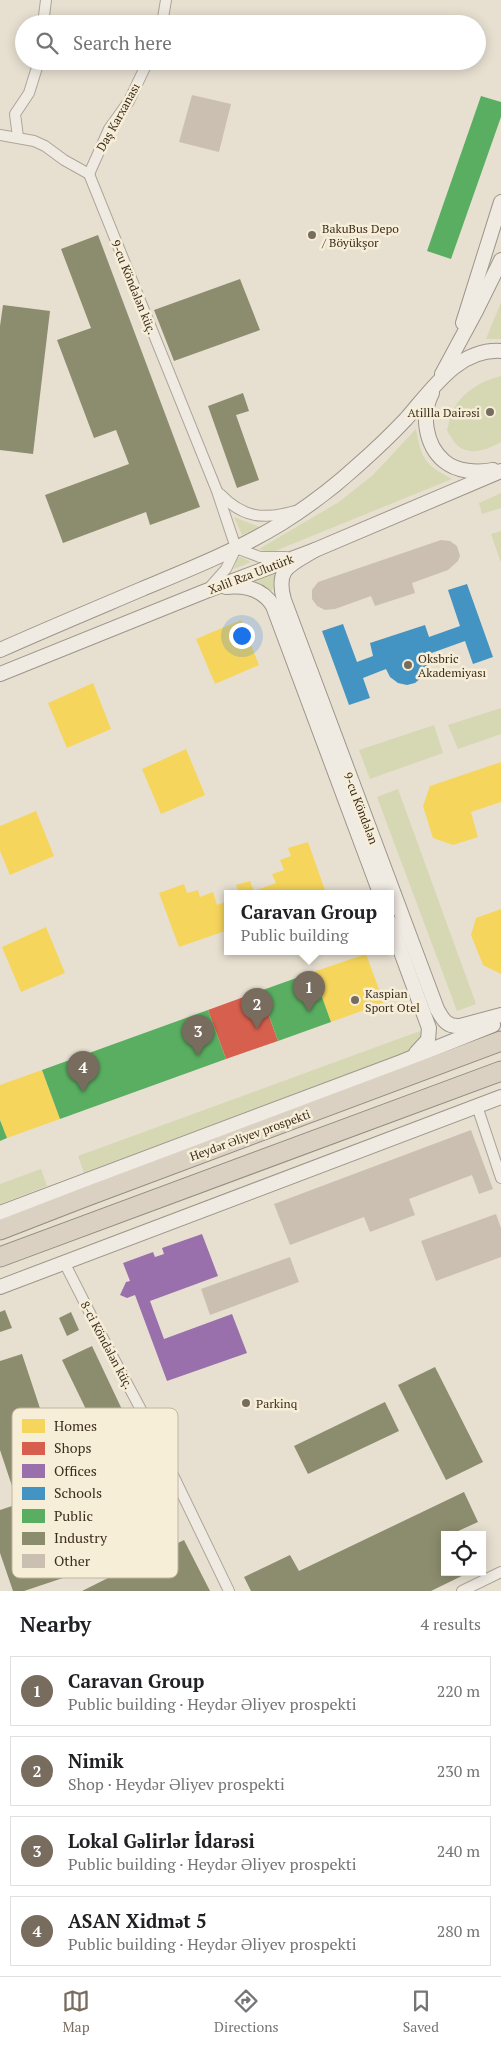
<!DOCTYPE html>
<meta charset="utf-8">
<style>
body{margin:0;font-family:"PT Serif",serif;background:#f2f2f2;color:#202124}
.controls{position:absolute;right:15px;bottom:15px;display:grid;overflow:hidden;border-radius:0px;box-shadow:0 2px 12px #0003}
.controls button{width:45px;height:45px;display:grid;place-items:center;padding:0;border:0;border-bottom:1px solid #e0e0e0;background:#fff;color:#202124;font:25px sans-serif}
.you{position:absolute;left:241px;top:635px;width:18px;height:18px;margin:-12px;border:4px solid #fff;border-radius:50%;background:#1a73e8;box-shadow:0 0 0 8px #1a73e833}
.badge{display:grid;place-items:center;width:32px;height:32px;border-radius:50%;background:#786c5e;color:#fff;font-size:16px;font-weight:700}
.pin{position:absolute;translate:-50% -41px;filter:drop-shadow(0 1px 2px #0008)}
.pin::after{content:'';position:absolute;top:26px;width:18px;height:15px;background:inherit;clip-path:polygon(0 0,100% 0,50% 100%)}
.popup{position:absolute;left:224px;top:890px;width:170px;height:65px;box-sizing:border-box;display:grid;place-content:center;border-radius:0px;background:#fff;filter:drop-shadow(0 1px 4px #0005);font-size:16px;white-space:nowrap;color:#757577}
.popup b{font-size:19px;color:#202124}
.popup::after{content:'';position:absolute;left:50%;top:100%;margin-left:-10px;border:10px solid transparent;border-top-color:#fff}
.list{margin:0;padding:0;list-style:none}
h2{display:flex;justify-content:space-between;align-items:center;height:65px;margin:0;padding:0 20px;font-size:21px}
h2 small{font-size:16px;font-weight:400;color:#757577}
.list li{display:grid;grid-template-columns:32px 1fr auto;gap:15px;align-items:center;box-sizing:border-box;height:70px;margin:0 10px 10px;padding:0 10px;border:1px solid #e0e0e0;border-radius:0px}
.list b{display:block;font-size:19px;white-space:nowrap}
.list p{margin:0;font-size:16px;white-space:nowrap;color:#757577}
.list em{font-size:16px;font-style:normal;color:#757577}
.icon{flex:none;width:28px;height:28px;fill:none;stroke:currentColor;stroke-width:2;stroke-linecap:round;stroke-linejoin:round}
.map{position:relative;flex:none;width:501px;height:1591px;overflow:hidden}
.search{position:absolute;background:#fff;box-shadow:0 2px 12px #0003;left:15px;right:15px;top:15px;height:55px;display:flex;align-items:center;gap:12px;box-sizing:border-box;padding:0 18px;border-radius:28px;color:#757577;font-size:19px}
.sheet{height:385px;background:#fff}
nav{display:flex;justify-content:space-around;align-items:center;box-sizing:border-box;height:70px;border-top:1px solid #e0e0e0;background:#fff;font-size:14px;color:#757577}
nav a{display:grid;justify-items:center;gap:2px}
nav .on{color:#786c5e}
.map>svg:first-child{display:block}
.green{fill:#d6d7b3}
.homes{fill:#f6d55c}
.shops{fill:#d6604d}
.offices{fill:#9970ab}
.schools{fill:#4393c3}
.public{fill:#5aae61}
.industry{fill:#8c8c6e}
.building{fill:#cbbfb2}
.lines{fill:none;stroke-linecap:round;stroke-linejoin:round}
.street-casing{stroke:#ada599;stroke-width:12}
.secondary-casing{stroke:#9c958a;stroke-width:16}
.highway-casing{stroke:#928b80;stroke-width:21}
.street{stroke:#efebe3;stroke-width:10}
.secondary{stroke:#efebe3;stroke-width:14}
.highway{stroke:#dad1c2;stroke-width:19}
.poi-dot{fill:#786c5e;stroke:#f7eed8;stroke-width:2}
.labels{text-anchor:middle;dominant-baseline:central;stroke-width:5;stroke-linejoin:round;paint-order:stroke}
.street-label{font-size:12px;fill:#3d2e20;stroke:#f7eed8}
.poi-label{font-size:12px;fill:#3d2e20;stroke:#f7eed8;text-anchor:start}
.key{fill:#f7eed8;stroke:#bfb4a1;stroke-width:1}
.key-label{font-size:14px;fill:#3d2e20}
</style>
<div class="map">
<svg width="501" height="1591" viewBox="0 0 501 1591">
<rect width="100%" height="100%" fill="#e7e0d1"/>
<g class="green">
<polygon points="501,302 501,339 486,339"/>
<path d="M501,376V442C484,452 462,458 451,437C450,435 448,433 447,430C447,430 449,423 449,423C454,397 477,382 501,376Z"/>
<path d="M416,429C422,460 424,464 452,479L270,553L259,549L339,502L373,475Z"/>
<polygon points="501,493 501,508 482,514 479,503"/>
<polygon points="234,517 260,527 242,535"/>
<polygon points="501,531 501,563 491,534"/>
<polygon points="241,557 251,562 234,569 237,558"/>
<polygon points="277,571 272,591 252,581"/>
<polygon points="501,708 501,734 458,749 448,725"/>
<polygon points="434,725 443,753 370,779 359,750"/>
<polygon points="398,789 476,1004 457,1011 377,797"/>
<polygon points="420,1031 422,1037 411,1050 84,1173 78,1156"/>
<polygon points="41,1169 47,1186 0,1204 0,1184"/>
</g>
<g class="homes">
<polygon points="241,620 259,665 215,684 196,639"/>
<polygon points="93,683 111,729 67,748 48,703"/>
<polygon points="186,749 205,795 161,814 142,769"/>
<polygon points="501,762 501,802 471,812 478,837 453,845 433,838 423,806 430,786"/>
<polygon points="36,811 54,856 10,875 0,851 0,826"/>
<polygon points="308,842 326,893 239,893 236,885 250,881 254,891 276,883 272,874 284,870 280,860 291,856 288,848"/>
<polygon points="184,884 187,893 198,890 200,897 213,892 217,905 228,901 228,930 179,947 159,893"/>
<polygon points="501,909 501,974 483,965 471,935 476,918"/>
<polygon points="46,927 65,973 21,992 2,947"/>
<polygon points="366,954 384,1003 331,1022 313,972"/>
<polygon points="42,1070 60,1119 7,1138 0,1119 0,1085"/>
</g>
<polygon class="shops" points="260,991 278,1041 226,1059 208,1010"/>
<polygon class="offices" points="202,1234 218,1276 150,1301 164,1339 232,1314 247,1353 167,1381 135,1295 127,1298 120,1295 126,1282 130,1281 123,1263 153,1252 155,1257 164,1254 162,1248"/>
<polygon class="schools" points="467,584 493,657 473,664 465,641 426,655 428,663 427,670 422,677 415,683 407,685 398,683 390,677 386,669 363,678 370,698 349,705 322,631 343,624 357,662 373,656 370,643 425,625 429,637 460,626 448,590"/>
<g class="public">
<polygon points="481,96 501,102 501,117 451,259 427,251"/>
<polygon points="313,972 331,1022 278,1041 260,991"/>
<polygon points="208,1010 226,1059 60,1119 42,1070"/>
<polygon points="0,1120 7,1138 0,1141"/>
</g>
<g class="industry">
<polygon points="98,235 200,507 150,525 146,512 63,543 45,495 129,464 116,430 94,438 57,340 91,328 61,249"/>
<polygon points="240,279 260,330 174,361 154,310"/>
<polygon points="3,305 50,311 33,454 0,450 0,326"/>
<polygon points="243,393 249,411 236,415 259,480 237,488 208,406"/>
<polygon points="5,1310 12,1328 0,1332 0,1312"/>
<polygon points="71,1312 79,1330 67,1336 59,1318"/>
<polygon points="92,1346 144,1456 115,1469 62,1360"/>
<polygon points="22,1354 93,1568 24,1591 13,1591 0,1553 0,1510 18,1504 0,1450 0,1361"/>
<polygon points="435,1367 483,1462 446,1480 398,1385"/>
<polygon points="385,1402 399,1431 308,1474 294,1446"/>
<polygon points="147,1457 159,1481 108,1506 96,1483"/>
<polygon points="464,1492 478,1522 456,1532 458,1535 445,1535 445,1572 470,1572 431,1591 251,1591 244,1577 290,1555 299,1571"/>
<polygon points="184,1540 210,1591 82,1591"/>
</g>
<g class="building">
<polygon points="192,95 231,104 219,152 179,142"/>
<polygon points="441,540 450,541 457,546 460,556 458,561 448,570 412,583 415,593 375,606 371,596 335,609 325,610 317,606 312,599 312,590 318,582"/>
<polygon points="471,1130 493,1189 479,1194 472,1175 409,1199 415,1215 370,1232 364,1217 290,1245 274,1204"/>
<polygon points="496,1214 501,1228 501,1257 436,1281 421,1241"/>
<polygon points="290,1257 299,1282 210,1315 201,1289"/>
</g>
<g class="lines">
<defs>
<g id="street">
<polyline points="43,24 46,0"/>
<polyline points="162,24 166,0"/>
<polyline points="0,135 34,141 45,146 64,160 89,174 217,491 236,548 226,569 210,587"/>
<polyline points="18,137 15,114 29,93 39,61"/>
<polyline points="89,174 109,129 129,101 148,61"/>
<path d="M220,494C243,518 264,520 295,511"/>
<polyline points="236,548 260,557 286,557"/>
<polyline points="477,1106 501,1178"/>
<polyline points="64,1262 98,1329 146,1419 229,1591"/>
<polyline points="462,1591 501,1572"/>
</g>
<g id="secondary">
<polyline points="463,323 501,202"/>
<polyline points="442,374 476,311 501,260"/>
<path d="M432,393C421,414 425,445 444,461C457,472 477,473 493,470"/>
<path d="M315,550C290,565 275,568 284,600L437,1009C443,1020 447,1027 460,1026L501,1015"/>
<path d="M226,587C246,585 263,589 273,606L380,893"/>
<path d="M0,650C47,629 95,609 142,589C190,569 238,550 282,523C309,506 334,487 357,466C374,451 391,435 406,419C431,391 458,348 501,351"/>
<polyline points="0,674 206,591 315,550 501,471"/>
<polyline points="390,922 429,1028 428,1040 416,1053"/>
<polyline points="0,1213 401,1062 493,1025"/>
<polyline points="0,1287 501,1097"/>
</g>
<g id="highway">
<polyline points="0,1230 85,1197 501,1041"/>
<polyline points="0,1257 501,1071"/>
</g>
</defs>
<use href="#street" class="street-casing"/>
<use href="#secondary" class="secondary-casing"/>
<use href="#highway" class="highway-casing"/>
<use href="#street" class="street"/>
<use href="#secondary" class="secondary"/>
<use href="#highway" class="highway"/>
</g>
<g class="poi-dot">
<circle cx="312" cy="235" r="5"/>
<circle cx="490" cy="412" r="5"/>
<circle cx="408" cy="665" r="5"/>
<circle cx="355" cy="1000" r="5"/>
<circle cx="246" cy="1403" r="5"/>
</g>
<g class="labels">
<g class="street-label">
<text transform="translate(118 117) rotate(-61)">Daş Karxanası</text>
<text transform="translate(134 287) rotate(68)">9-cu Köndələn küç.</text>
<text transform="translate(251 574) rotate(-21)">Xəlil Rza Ulutürk</text>
<text transform="translate(361 808) rotate(69)">9-cu Köndələn</text>
<text transform="translate(250 1135) rotate(-20)">Heydər Əliyev prospekti</text>
<text transform="translate(107 1345) rotate(62)">8-ci Köndələn küç.</text>
</g>
<g class="poi-label">
<text x="322" y="228">BakuBus Depo<tspan x="322" dy="14">/ Böyükşor</tspan></text>
<text x="480" y="412" text-anchor="end">Atillla Dairəsi</text>
<text x="418" y="658">Oksbric<tspan x="418" dy="14">Akademiyası</tspan></text>
<text x="365" y="993">Kaspian<tspan x="365" dy="14">Sport Otel</tspan></text>
<text x="256" y="1403">Parkinq</text>
</g>
</g>
<rect x="12" y="1408" width="166" height="170" rx="8" class="key"/>
<rect x="22" y="1419" width="23" height="14" fill="#f6d55c"/>
<rect x="22" y="1442" width="23" height="13" fill="#d6604d"/>
<rect x="22" y="1464" width="23" height="14" fill="#9970ab"/>
<rect x="22" y="1487" width="23" height="13" fill="#4393c3"/>
<rect x="22" y="1509" width="23" height="14" fill="#5aae61"/>
<rect x="22" y="1532" width="23" height="13" fill="#8c8c6e"/>
<rect x="22" y="1554" width="23" height="14" fill="#cbbfb2"/>
<g class="key-label">
<text x="54" y="1431">Homes</text>
<text x="54" y="1453">Shops</text>
<text x="54" y="1476">Offices</text>
<text x="54" y="1498">Schools</text>
<text x="54" y="1521">Public</text>
<text x="54" y="1543">Industry</text>
<text x="54" y="1566">Other</text>
</g>
</svg>
<div class="controls">
<button><svg class="icon" aria-label="locate" viewBox="0 0 24 24"><circle cx="12" cy="12" r="6"/><path d="M12 2v4M12 18v4M2 12h4M18 12h4"/></svg></button>
</div>
<div class="you"></div>
<div class="pin badge" style="left:309px;top:1012px">1</div>
<div class="popup"><b>Caravan Group</b>Public building</div>
<div class="pin badge" style="left:257px;top:1029px">2</div>
<div class="pin badge" style="left:198px;top:1056px">3</div>
<div class="pin badge" style="left:83px;top:1092px">4</div>
<div class="search"><svg class="icon" aria-label="search" viewBox="0 0 24 24"><circle cx="10" cy="10" r="6"/><path d="M15 15l6 6"/></svg>Search here</div>
</div>
<section class="sheet">
<h2>Nearby<small>4 results</small></h2>
<ul class="list">
<li><span class="badge">1</span><div><b>Caravan Group</b><p>Public building · Heydər Əliyev prospekti</p></div><em>220 m</em></li>
<li><span class="badge">2</span><div><b>Nimik</b><p>Shop · Heydər Əliyev prospekti</p></div><em>230 m</em></li>
<li><span class="badge">3</span><div><b>Lokal Gəlirlər İdarəsi</b><p>Public building · Heydər Əliyev prospekti</p></div><em>240 m</em></li>
<li><span class="badge">4</span><div><b>ASAN Xidmət 5</b><p>Public building · Heydər Əliyev prospekti</p></div><em>280 m</em></li>
</ul>
</section>
<nav>
<a class="on"><svg class="icon" aria-label="map" viewBox="0 0 24 24"><path d="M3 6l6-2 6 2 6-2v14l-6 2-6-2-6 2zM9 4v14M15 6v14"/></svg>Map</a>
<a><svg class="icon" aria-label="directions" viewBox="0 0 24 24"><path d="M12 3l9 9-9 9-9-9zM9 14v-3h6M13 9l2 2-2 2"/></svg>Directions</a>
<a><svg class="icon" aria-label="saved" viewBox="0 0 24 24"><path d="M7 4h10v16l-5-4-5 4z"/></svg>Saved</a>
</nav>
